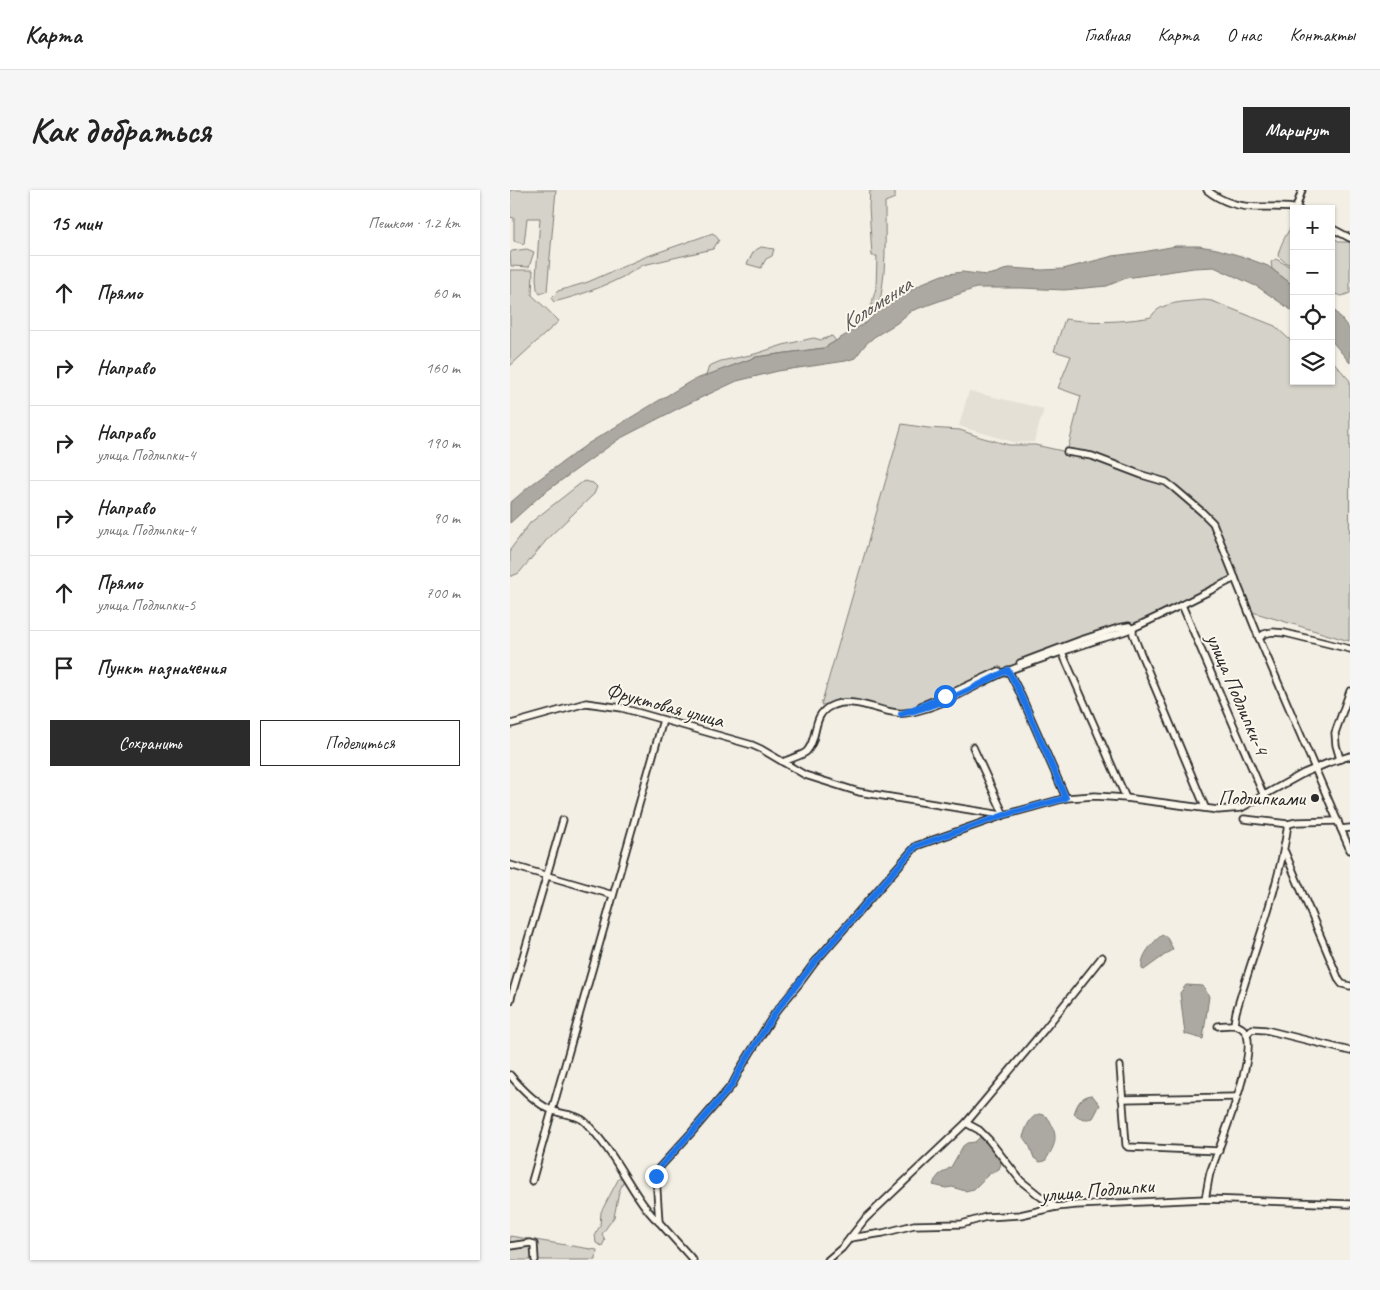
<!DOCTYPE html>
<html lang="ru">
<meta charset="utf-8">
<style>
body{margin:0;font-family:Caveat,sans-serif;background:#f6f6f6;color:#222}
.controls{position:absolute;right:15px;top:15px;display:grid;overflow:hidden;border-radius:0px;box-shadow:0 1px 4px #0004}
.controls button{width:45px;height:45px;display:grid;place-items:center;padding:0;border:0;border-bottom:1px solid #e0e0e0;background:#fff;color:#222;font:25px sans-serif}
.stop{position:absolute;width:15px;height:15px;margin:-11px;border:4px solid #1a73e8;border-radius:50%;background:#fff}
.stop.end{background:#1a73e8;border-color:#fff;box-shadow:0 1px 5px #0008}
.list{margin:0;padding:0;list-style:none}
h2{display:flex;justify-content:space-between;align-items:center;height:65px;margin:0;padding:0 20px;font-size:21px}
h2 small{font-size:16px;font-weight:400;color:#767676}
.list li{display:grid;grid-template-columns:32px 1fr auto;gap:15px;align-items:center;box-sizing:border-box;height:75px;padding:0 20px;border-top:1px solid #e0e0e0}
.list b{display:block;font-size:19px;white-space:nowrap}
.list p{margin:0;font-size:16px;white-space:nowrap;color:#767676}
.list em{font-size:16px;font-style:normal;color:#767676}
.actions{display:flex;gap:10px;padding:15px 20px}
.actions a{flex:1;padding:11px 0;border:1px solid #2b2b2b;border-radius:0px;text-align:center;font-size:18px;color:#2b2b2b}
.actions .main{background:#2b2b2b;color:#fff}
.icon{flex:none;width:28px;height:28px;fill:none;stroke:currentColor;stroke-width:2;stroke-linecap:round;stroke-linejoin:round}
.map{position:relative;flex:none;width:840px;height:1070px;overflow:hidden;border-radius:0px}
header{display:flex;align-items:center;gap:30px;box-sizing:border-box;height:70px;padding:0 25px;background:#fff;border-bottom:1px solid #e0e0e0}
header strong{font-size:24px}
nav{display:flex;gap:28px;margin-inline-start:auto;font-size:18px}
.intro{display:flex;align-items:center;justify-content:space-between;box-sizing:border-box;height:120px;padding:0 30px}
h1{margin:0;font-size:35px}
.button{padding:12px 22px;border-radius:0px;background:#2b2b2b;color:#fff;font-size:18px;font-weight:700}
main{display:flex;gap:30px;padding:0 30px}
aside{flex:1;background:#fff;border-radius:0px;box-shadow:0 1px 4px #0004}
.map>svg:first-child{display:block}
.built{fill:#e4e0d6}
.green{fill:#d5d2c9;stroke:#807e7a}
.water{fill:#aca9a2;stroke:#787772}
.lines{fill:none;stroke-linecap:round;stroke-linejoin:round}
.minor-casing{stroke:#2b2b2b;stroke-width:9}
.minor{stroke:#fbf7ec;stroke-width:5.5}
.route{stroke:#1a73e8;stroke-width:6}
.poi-dot{fill:#2b2b2b;stroke:#fbf7ec;stroke-width:2}
.labels{text-anchor:middle;dominant-baseline:central;stroke-width:4;stroke-linejoin:round;paint-order:stroke}
.street-label{font-size:21px;fill:#2b2b2b;stroke:#fbf7ec}
.poi-label{font-size:21px;fill:#2b2b2b;stroke:#fbf7ec;text-anchor:end}
.water-label{font-size:22px;font-style:italic;fill:#585755;stroke:#fbf7ec}
</style>
<header>
<strong>Карта</strong>
<nav><a>Главная</a><a>Карта</a><a>О нас</a><a>Контакты</a></nav>
</header>
<div class="intro"><h1>Как добраться</h1><a class="button">Маршрут</a></div>
<main>
<aside>
<h2>15 мин<small>Пешком · 1.2 km</small></h2>
<ul class="list">
<li><svg class="icon" aria-label="ahead" viewBox="0 0 24 24"><path d="M12 20V5M6 11l6-6 6 6"/></svg><div><b>Прямо</b></div><em>60 m</em></li>
<li><svg class="icon" aria-label="right" viewBox="0 0 24 24"><path d="M7 20v-9h11M14 6l5 5-5 5"/></svg><div><b>Направо</b></div><em>160 m</em></li>
<li><svg class="icon" aria-label="right" viewBox="0 0 24 24"><path d="M7 20v-9h11M14 6l5 5-5 5"/></svg><div><b>Направо</b><p>улица Подлипки-4</p></div><em>190 m</em></li>
<li><svg class="icon" aria-label="right" viewBox="0 0 24 24"><path d="M7 20v-9h11M14 6l5 5-5 5"/></svg><div><b>Направо</b><p>улица Подлипки-4</p></div><em>90 m</em></li>
<li><svg class="icon" aria-label="ahead" viewBox="0 0 24 24"><path d="M12 20V5M6 11l6-6 6 6"/></svg><div><b>Прямо</b><p>улица Подлипки-5</p></div><em>700 m</em></li>
<li><svg class="icon" aria-label="arrive" viewBox="0 0 24 24"><path d="M6 21V4h12l-3 4 3 4H6"/></svg><div><b>Пункт назначения</b></div></li>
</ul>
<div class="actions"><a class="main">Сохранить</a><a>Поделиться</a></div>
</aside>
<div class="map">
<svg width="840" height="1070" viewBox="0 0 840 1070">
<rect width="100%" height="100%" fill="#f3efe4"/>
<filter id="ink" filterUnits="userSpaceOnUse"><feTurbulence type="fractalNoise" baseFrequency=".02" numOctaves="2"/><feDisplacementMap in="SourceGraphic" scale="10" xChannelSelector="R" yChannelSelector="G"/><feConvolveMatrix kernelMatrix="1 2 1 2 8 2 1 2 1" color-interpolation-filters="sRGB"/></filter>
<g filter="url(#ink)">
<polygon class="built" points="459,201 534,219 524,252 506,253 449,236"/>
<g class="green">
<polygon points="0,0 46,0 37,101 30,104 27,99 26,88 30,28 17,28 14,54 4,51 4,28 0,27"/>
<path d="M360,0H385V8L375,12C375,48 377,85 368,119L361,116L366,98L367,66H362L359,17Z"/>
<path d="M784,33V77L775,72L768,66C769,57 778,40 784,33Z"/>
<path d="M203,43L209,50L203,59L133,75C106,93 75,104 44,112L41,108L48,101L78,92L135,67Z"/>
<polygon points="821,47 831,52 840,52 840,103 832,106 821,103"/>
<polygon points="251,57 264,59 262,66 256,69 251,78 237,74 244,61"/>
<polygon points="17,59 24,62 19,77 1,76 0,63 2,61"/>
<polygon points="766,69 784,79 784,96 762,79 761,72"/>
<polygon points="0,80 23,80 22,105 49,131 0,176"/>
<path d="M694,110L702,111L765,136L782,152H784V191H821V169L840,191L839,451L739,421L725,389L646,427L498,480L427,512L388,522L333,513L311,515L392,234L418,238L450,240L470,247L499,255H525L557,262L571,206L548,198L561,166L544,161L555,129C583,133 609,132 636,128L641,127C650,111 677,112 694,110Z"/>
<polygon points="322,146 326,151 314,158 246,167 196,186 199,176 211,171 245,164 273,155 299,149 304,148 311,150"/>
<polygon points="75,291 83,293 87,297 84,304 40,346 9,383 2,386 0,386 0,360 20,333 71,293"/>
<polygon points="109,988 114,990 109,1002 104,1027 92,1044 95,1050 92,1056 86,1053 85,1044 90,1036 91,1022"/>
<polygon points="0,1046 87,1060 86,1070 0,1070"/>
</g>
<g class="water">
<polygon points="666,56 689,56 707,59 731,66 758,76 784,96 784,122 748,97 704,77 684,78 616,88 597,96 554,100 512,98 466,98 401,121 387,133 364,147 355,155 345,168 336,171 268,181 227,191 171,217 109,249 31,305 0,333 0,313 21,295 79,253 181,191 246,167 314,158 357,132 370,119 415,92 432,85 452,82 477,85 486,83 499,78 532,80 553,79 603,66 633,62"/>
<polygon points="821,119 826,122 840,140 840,173 821,150"/>
<path d="M652,745L656,746L663,759L634,780L632,779C630,766 642,753 652,745Z"/>
<polygon points="676,795 693,796 699,806 693,849 675,844 670,803"/>
<path d="M582,905L590,915L583,928C576,930 570,929 564,924C567,914 571,906 582,905Z"/>
<path d="M529,924C536,925 539,928 541,933C549,949 544,957 535,971L530,972L524,968L520,957L513,947C516,938 519,927 529,924Z"/>
<path d="M470,947C477,953 488,964 491,974L489,979L479,984L464,999L455,1001L442,997L436,998L423,995L425,990L429,985L441,977L453,956L457,953L465,952Z"/>
</g>
<g class="lines">
<defs>
<g id="minor">
<path d="M697,0C713,13 732,18 753,17C765,17 777,16 789,19"/>
<polyline points="786,18 792,0"/>
<polyline points="821,38 840,48"/>
<polyline points="557,262 582,266 632,285 656,292 664,298 692,322 703,333 749,448 840,660"/>
<polyline points="672,415 754,606"/>
<polyline points="623,438 623,444 628,457 695,617"/>
<polyline points="749,448 754,444 762,442 775,443 840,459"/>
<polyline points="552,462 616,608"/>
<polyline points="510,473 571,450 608,438 619,436"/>
<polyline points="498,480 509,501 556,608"/>
<polyline points="411,516 435,506 489,481"/>
<polyline points="1,534 76,513 112,518 242,555 251,559 295,585 349,602 492,625"/>
<polyline points="463,557 494,625"/>
<polyline points="830,569 826,555 825,543 840,501"/>
<path d="M273,572C279,569 294,565 297,561C309,548 301,525 321,516C344,506 366,521 388,523C395,524 403,522 410,520C443,512 470,491 500,480C530,469 560,459 590,449C601,446 612,443 623,438C657,423 691,405 725,388"/>
<polyline points="734,629 778,634 787,632 828,631"/>
<polyline points="831,639 840,638"/>
<polyline points="775,662 829,790 832,794 840,796"/>
<polyline points="0,675 103,705"/>
<polyline points="0,811 53,630"/>
<path d="M724,834L726,822C744,760 769,699 778,634"/>
<polyline points="737,844 742,839 756,840 840,861"/>
<polyline points="610,876 616,955 618,957 709,961"/>
<path d="M0,885C11,898 25,913 41,920C52,925 68,924 76,933C95,952 109,977 123,999C131,1011 138,1023 149,1032"/>
<polyline points="612,909 726,907"/>
<polyline points="456,933 469,940 479,950 511,991 531,1007 546,1017"/>
<polyline points="22,991 153,530"/>
<path d="M695,1009C697,1001 698,991 700,983C709,957 748,864 736,843C730,832 718,835 708,836"/>
<polyline points="340,1048 355,1029 456,933 534,840 592,767"/>
<polyline points="0,1056 20,1053 24,1054 25,1070"/>
<polyline points="183,1070 149,1032 146,986 149,978 181,943 222,895 232,876 265,823 288,795 305,772 406,656 494,625 556,608 585,606 616,608 708,620 731,618 794,583 818,573 840,566"/>
<polyline points="318,1070 332,1058 340,1048 373,1043 404,1035 452,1034 476,1027 510,1025 546,1017 566,1015 695,1009 840,1014"/>
</g>
</defs>
<use href="#minor" class="minor-casing"/>
<use href="#minor" class="minor"/>
</g>
</g>
<g class="lines" filter="url(#ink)">
<path class="route" d="M146,986L149,978L181,943L222,895L232,876L265,823L305,772L406,656L494,625L556,608L509,501L498,480C463,498 430,516 391,524L435,506"/>
</g>
<circle class="poi-dot" cx="805" cy="608" r="5"/>
<g class="labels">
<g class="street-label">
<text transform="translate(728 504) rotate(67)">улица Подлипки-4</text>
<text transform="translate(155 515) rotate(15)">Фруктовая улица</text>
<text transform="translate(587 1000) rotate(-5)">улица Подлипки</text>
</g>
<g class="poi-label">
<text x="795" y="608">Подлипками</text>
</g>
<g class="water-label">
<text transform="translate(366 114) rotate(-33)">Коломенка</text>
</g>
</g>
</svg>
<div class="controls">
<button>+</button>
<button>−</button>
<button><svg class="icon" aria-label="locate" viewBox="0 0 24 24"><circle cx="12" cy="12" r="6"/><path d="M12 2v4M12 18v4M2 12h4M18 12h4"/></svg></button>
<button><svg class="icon" aria-label="layers" viewBox="0 0 24 24"><path d="M12 4l9 5-9 5-9-5zM3 14l9 5 9-5"/></svg></button>
</div>
<div class="stop" style="left:435px;top:506px"></div>
<div class="stop end" style="left:146px;top:986px"></div>
</div>
</main>
